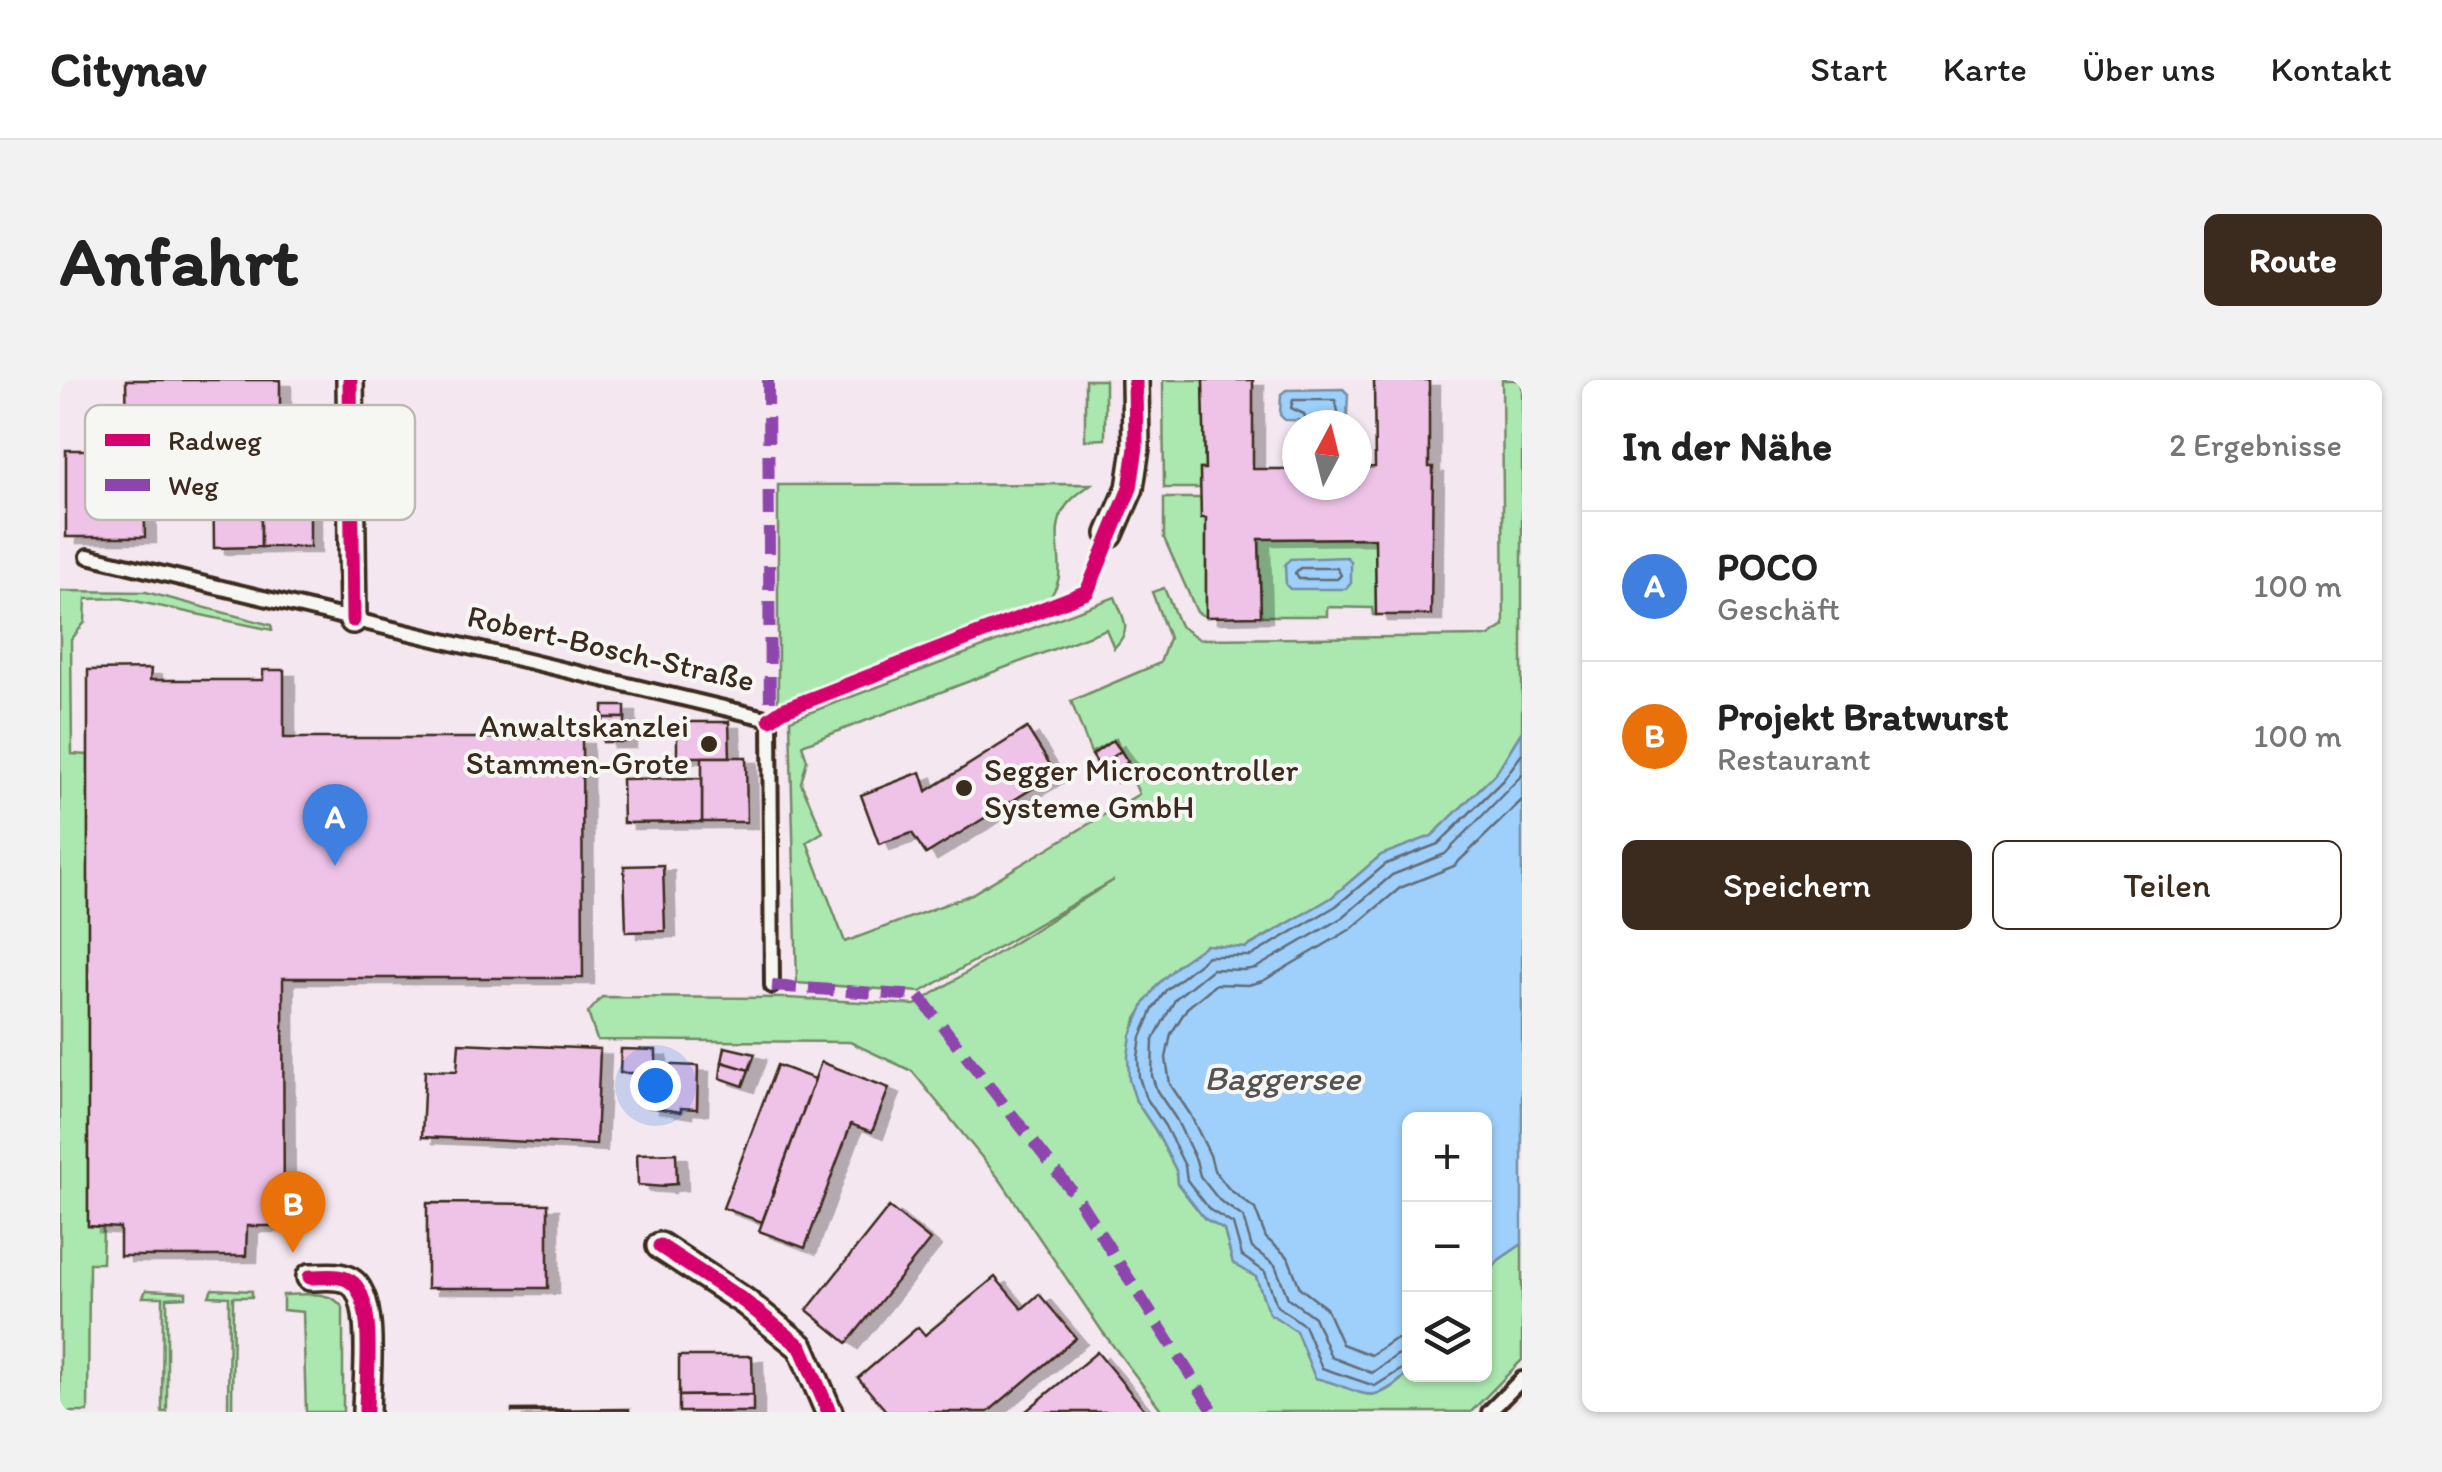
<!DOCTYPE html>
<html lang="de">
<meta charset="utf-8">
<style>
body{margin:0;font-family:Itim,sans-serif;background:#f2f2f2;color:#222}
.controls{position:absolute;right:30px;bottom:30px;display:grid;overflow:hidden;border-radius:15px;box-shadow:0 2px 8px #0004}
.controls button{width:90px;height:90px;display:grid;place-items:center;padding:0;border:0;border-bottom:2px solid #e0e0e0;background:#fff;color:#222;font:50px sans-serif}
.compass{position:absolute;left:1222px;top:30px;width:90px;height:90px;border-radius:50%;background:#fff;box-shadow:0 2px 8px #0004;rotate:7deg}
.you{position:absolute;left:595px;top:705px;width:35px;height:35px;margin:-25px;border:8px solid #fff;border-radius:50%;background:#1a73e8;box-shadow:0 0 0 15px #1a73e833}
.badge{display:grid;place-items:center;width:65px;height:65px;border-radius:50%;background:#3b2a1e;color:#fff;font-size:32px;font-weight:700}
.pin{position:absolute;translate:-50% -82px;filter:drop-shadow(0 2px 5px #0008)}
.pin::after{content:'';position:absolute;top:52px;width:35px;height:30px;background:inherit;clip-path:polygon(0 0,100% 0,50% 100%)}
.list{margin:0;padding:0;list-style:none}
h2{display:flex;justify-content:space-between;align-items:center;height:130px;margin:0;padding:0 40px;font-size:42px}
h2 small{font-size:32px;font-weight:400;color:#767676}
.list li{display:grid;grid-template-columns:65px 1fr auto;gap:30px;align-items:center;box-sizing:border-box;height:150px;padding:0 40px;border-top:2px solid #e0e0e0}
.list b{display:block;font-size:38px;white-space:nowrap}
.list p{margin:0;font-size:32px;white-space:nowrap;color:#767676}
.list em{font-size:32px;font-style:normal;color:#767676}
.actions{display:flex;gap:20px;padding:30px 40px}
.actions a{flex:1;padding:22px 0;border:2px solid #3b2a1e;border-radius:15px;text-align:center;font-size:35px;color:#3b2a1e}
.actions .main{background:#3b2a1e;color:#fff}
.icon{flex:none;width:55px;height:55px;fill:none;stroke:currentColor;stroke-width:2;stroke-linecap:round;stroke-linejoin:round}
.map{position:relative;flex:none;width:1462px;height:1032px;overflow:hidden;border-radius:15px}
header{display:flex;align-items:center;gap:60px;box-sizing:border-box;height:140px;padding:0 50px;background:#fff;border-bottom:2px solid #e0e0e0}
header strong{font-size:48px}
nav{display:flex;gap:55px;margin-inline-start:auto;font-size:35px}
.intro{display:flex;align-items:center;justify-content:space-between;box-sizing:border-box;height:240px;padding:0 60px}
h1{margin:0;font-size:70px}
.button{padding:25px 45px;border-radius:15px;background:#3b2a1e;color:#fff;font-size:35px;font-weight:700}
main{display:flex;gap:60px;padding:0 60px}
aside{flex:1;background:#fff;border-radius:15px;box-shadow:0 2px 8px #0004}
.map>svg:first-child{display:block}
.green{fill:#abe8af;stroke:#738966;stroke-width:2.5}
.water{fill:#9ed0fb;stroke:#768ea3;stroke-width:2.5}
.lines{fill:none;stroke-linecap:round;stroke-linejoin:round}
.shore{stroke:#636c76;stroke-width:2.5}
.building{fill:#efc3e8;stroke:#3b2a1e;stroke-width:2.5;filter:url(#shadow)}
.lane-casing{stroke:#3b2a1e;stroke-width:20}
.street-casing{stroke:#3b2a1e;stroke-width:32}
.lane{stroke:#f6f6f2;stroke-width:12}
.street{stroke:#f6f6f2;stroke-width:25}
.quiet{stroke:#8e44ad;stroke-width:12;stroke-dasharray:25 12;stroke-linecap:butt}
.cycleway-casing{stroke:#f6f6f2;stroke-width:21}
.cycleway{stroke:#d6006c;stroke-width:15}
.poi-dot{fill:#3b2a1e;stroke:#f6f6f2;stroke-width:4}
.labels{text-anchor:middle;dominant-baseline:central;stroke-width:8;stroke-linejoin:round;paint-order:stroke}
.street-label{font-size:32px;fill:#3b2a1e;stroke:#f6f6f2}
.poi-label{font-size:32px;fill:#3b2a1e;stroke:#f6f6f2;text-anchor:end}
.water-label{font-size:35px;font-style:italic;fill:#545455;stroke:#f6f6f2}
.key{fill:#f6f6f2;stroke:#beb9b2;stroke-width:2.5}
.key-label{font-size:28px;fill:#3b2a1e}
</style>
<header>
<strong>Citynav</strong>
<nav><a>Start</a><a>Karte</a><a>Über uns</a><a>Kontakt</a></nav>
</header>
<div class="intro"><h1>Anfahrt</h1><a class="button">Route</a></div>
<main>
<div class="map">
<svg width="1462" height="1032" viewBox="0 0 1462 1032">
<defs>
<filter id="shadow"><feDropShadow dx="11" dy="6" stdDeviation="0" flood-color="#0004"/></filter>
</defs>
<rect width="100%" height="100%" fill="#f4e7ef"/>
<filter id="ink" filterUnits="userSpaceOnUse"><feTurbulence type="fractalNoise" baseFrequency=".01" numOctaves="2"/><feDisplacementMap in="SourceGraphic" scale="20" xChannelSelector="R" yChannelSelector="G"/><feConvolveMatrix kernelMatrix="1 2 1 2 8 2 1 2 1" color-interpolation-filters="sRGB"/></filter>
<g filter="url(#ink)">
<g class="green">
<polygon points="1025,0 1045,0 1045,59 1025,60"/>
<polygon points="1103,0 1143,0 1145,89 1140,89 1140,108 1104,108"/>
<path d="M1442,0H1462V351L1436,393L1372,456L1321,475L1271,518L1185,568L1146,565L1098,604L1076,639L1068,676L1076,721L1096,751L1116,790L1117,803L1144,838L1164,850L1173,883L1196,897L1209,933L1236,950L1256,998C1304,1009 1309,1032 1349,992L1424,994L1425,897L1440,879L1462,864V980L1411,1032H1103L1042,951L941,801L852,691L790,662L537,660L528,633L542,617L727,618L855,625L1054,500L861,612L737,603L730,340L1055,217C1064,240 1073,249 1054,268L1046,249L742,365L747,380L741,403L763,452L747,462L785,562L910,515L1079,414L1056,359L1031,373L1011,321L1100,283L1109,258L1092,212L1104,208L1120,246L1139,259L1429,256L1444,246Z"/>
<path d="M1031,104C1022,111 1012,117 1006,126C983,161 1018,194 983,224L718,324V105Z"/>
<polygon points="1104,118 1141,118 1141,137 1146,138 1146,237 1137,232 1104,158"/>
<polygon points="1315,158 1316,235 1313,235 1312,228 1267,227 1267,236 1201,236 1199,159"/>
<polygon points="0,211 86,212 211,245 212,250 61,218 26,219 25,242 11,260 12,374 28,375 28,846 43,847 42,883 29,883 28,1032 0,1032"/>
<polygon points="152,909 192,911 192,917 173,917 172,1032 168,1032 169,917 149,916"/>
<polygon points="86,910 126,912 126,917 107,918 107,1032 102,1032 103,917 83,917"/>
<path d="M223,915C244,915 271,909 283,928V1032H246L243,932L223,930Z"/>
</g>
<g class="water">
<polygon points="1283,9 1288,14 1287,36 1283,41 1225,40 1220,35 1221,14 1226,10"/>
<polygon points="1287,177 1291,182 1291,203 1286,209 1230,209 1226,205 1225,185 1230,179"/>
<path d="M1462,351V864L1440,879L1425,897L1424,739H1350L1349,992C1308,1032 1302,1008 1255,998L1236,951L1209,933L1196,897L1173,883L1164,850L1144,838L1117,803L1116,790L1096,751L1076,721L1069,700L1068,676L1071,655L1084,624L1098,604L1119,584L1146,565L1186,568L1271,518L1321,475L1372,456L1436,393Z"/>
</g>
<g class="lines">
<g class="shore">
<polyline points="1248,45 1244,34 1231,28 1233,20 1275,20 1278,31 1273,45"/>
<polygon points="1240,188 1277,188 1281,195 1277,199 1239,199 1235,193"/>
<polyline points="1350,957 1333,960 1311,975 1282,964 1266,928 1240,908 1228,877 1206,858 1195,829 1169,809 1154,790 1150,775 1130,734 1110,704 1106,678 1111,654 1127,628 1156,604 1188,605 1203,601 1291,549 1340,508 1394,486 1462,420"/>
<polyline points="1350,972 1337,975 1312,993 1271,977 1254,937 1228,918 1215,885 1192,868 1183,837 1159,820 1140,796 1136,780 1116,739 1097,711 1092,696 1093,660 1116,618 1152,589 1184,590 1196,588 1283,537 1332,495 1385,474 1462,395"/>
<polyline points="1350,984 1315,1006 1262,988 1244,945 1217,926 1205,892 1182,876 1173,844 1150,830 1127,800 1125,786 1105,746 1085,716 1079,697 1078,677 1081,657 1093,629 1106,610 1148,576 1191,576 1276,526 1326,484 1378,464 1443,400 1462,374"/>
</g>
</g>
<g class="building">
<polygon points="66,0 220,0 220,50 67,51"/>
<polygon points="1143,0 1193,0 1193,89 1237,89 1237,105 1297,105 1297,88 1315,87 1314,0 1369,0 1369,87 1373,87 1371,235 1316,235 1315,158 1199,159 1201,236 1146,237 1146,138 1141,138 1140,89 1145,89"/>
<polygon points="6,70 62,70 62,83 84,83 85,157 6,157"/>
<polygon points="153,82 201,82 201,167 154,168"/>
<rect x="201" y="82" width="49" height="85"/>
<polygon points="91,289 90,300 203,300 203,290 224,290 224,358 522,358 523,598 223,598 224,846 187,846 186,876 60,876 60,848 28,846 28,290"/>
<rect x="543" y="326" width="22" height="12"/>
<rect x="543" y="338" width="22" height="12"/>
<polygon points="617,342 669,342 670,377 617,377"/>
<polygon points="967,348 996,394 866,474 852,453 819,464 801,415 861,392 867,411"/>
<rect x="543" y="350" width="22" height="12"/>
<polygon points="1053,360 1061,371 1039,386 1032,375"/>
<polygon points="1061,371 1068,382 1046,397 1039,386"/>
<polygon points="642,377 686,377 687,442 642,442"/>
<polygon points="642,398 642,442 563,443 562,399"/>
<polygon points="603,485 605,551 566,552 564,486"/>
<polygon points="399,663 540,669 536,765 362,757 365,690 397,691"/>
<polygon points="665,667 695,674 689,690 662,682"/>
<polygon points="561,669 596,670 596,684 590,684 589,693 560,693"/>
<polygon points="662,682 689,690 683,706 660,698"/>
<polygon points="761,682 829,708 812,752 791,744 745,868 699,851"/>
<polygon points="590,684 638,686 637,729 621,728 621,732 588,727"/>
<polygon points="717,685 755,699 702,842 663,828"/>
<polygon points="616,773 617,804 604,805 604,807 578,805 577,774"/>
<polygon points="367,823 488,824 488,908 367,908"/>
<polygon points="829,827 870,860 787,963 747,930"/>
<polygon points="935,897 962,929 979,914 1016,958 928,1032 827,1032 798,998 858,947 865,955"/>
<polygon points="1037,972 1085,1030 1082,1032 965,1032"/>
<polygon points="619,976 692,976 693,1015 619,1016"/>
<polygon points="693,1015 693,1032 619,1032 619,1016"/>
<polygon points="569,1029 569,1032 452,1032 452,1030"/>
</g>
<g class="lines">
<defs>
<g id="lane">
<polyline points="28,176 710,339 712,606"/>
<polyline points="1429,1032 1462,999"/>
</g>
<g id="street">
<polyline points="290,0 293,240"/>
<polyline points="1050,154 1070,108 1076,68 1075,0"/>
<polyline points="600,866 684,921 741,967 769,1032"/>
<path d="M250,897C263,897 279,894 290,901C317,917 306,1002 306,1032"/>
</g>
</defs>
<use href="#lane" class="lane-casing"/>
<use href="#street" class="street-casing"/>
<use href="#lane" class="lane"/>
<use href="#street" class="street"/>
<g class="quiet">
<polyline points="708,0 710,339"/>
<polyline points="712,606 859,616 1018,819 1154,1032"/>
</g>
<defs>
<g id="cycleway">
<polyline points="290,0 293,240"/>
<polyline points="710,339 723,330 1027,212 1070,108 1076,68 1075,0"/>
<polyline points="600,866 684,921 741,967 769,1032"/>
<path d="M250,897C263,897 279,894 290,901C317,917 306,1002 306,1032"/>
</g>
</defs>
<use href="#cycleway" class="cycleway-casing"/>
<use href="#cycleway" class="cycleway"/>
</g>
</g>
<g class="poi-dot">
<circle cx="649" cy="364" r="10"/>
<circle cx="904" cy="408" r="10"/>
</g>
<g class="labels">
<g class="street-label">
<text transform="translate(551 268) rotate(13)">Robert-Bosch-Straße</text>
</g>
<g class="poi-label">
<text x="629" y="346">Anwaltskanzlei<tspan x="629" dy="37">Stammen-Grote</tspan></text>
<text x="924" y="390" text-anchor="start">Segger Microcontroller<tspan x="924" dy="37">Systeme GmbH</tspan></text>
</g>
<g class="water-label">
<text x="1222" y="698">Baggersee</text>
</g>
</g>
<rect x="25" y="25" width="330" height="115" rx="15" class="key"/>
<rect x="45" y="54" width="45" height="12" fill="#d6006c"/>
<rect x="45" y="99" width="45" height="12" fill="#8e44ad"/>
<g class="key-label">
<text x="108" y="70">Radweg</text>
<text x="108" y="115">Weg</text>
</g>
</svg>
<div class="controls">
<button>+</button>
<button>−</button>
<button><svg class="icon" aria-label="layers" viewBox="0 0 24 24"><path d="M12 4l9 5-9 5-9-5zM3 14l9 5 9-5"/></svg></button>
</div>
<svg class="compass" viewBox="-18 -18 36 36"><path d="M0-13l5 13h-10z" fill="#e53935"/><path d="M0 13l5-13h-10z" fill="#767676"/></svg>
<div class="you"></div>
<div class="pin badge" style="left:275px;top:486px;background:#3f7fe0">A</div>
<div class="pin badge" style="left:233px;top:873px;background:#e8710a">B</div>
</div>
<aside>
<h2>In der Nähe<small>2 Ergebnisse</small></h2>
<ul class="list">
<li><span class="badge" style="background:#3f7fe0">A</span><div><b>POCO</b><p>Geschäft</p></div><em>100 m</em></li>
<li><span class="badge" style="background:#e8710a">B</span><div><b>Projekt Bratwurst</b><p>Restaurant</p></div><em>100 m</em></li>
</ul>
<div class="actions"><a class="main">Speichern</a><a>Teilen</a></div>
</aside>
</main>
